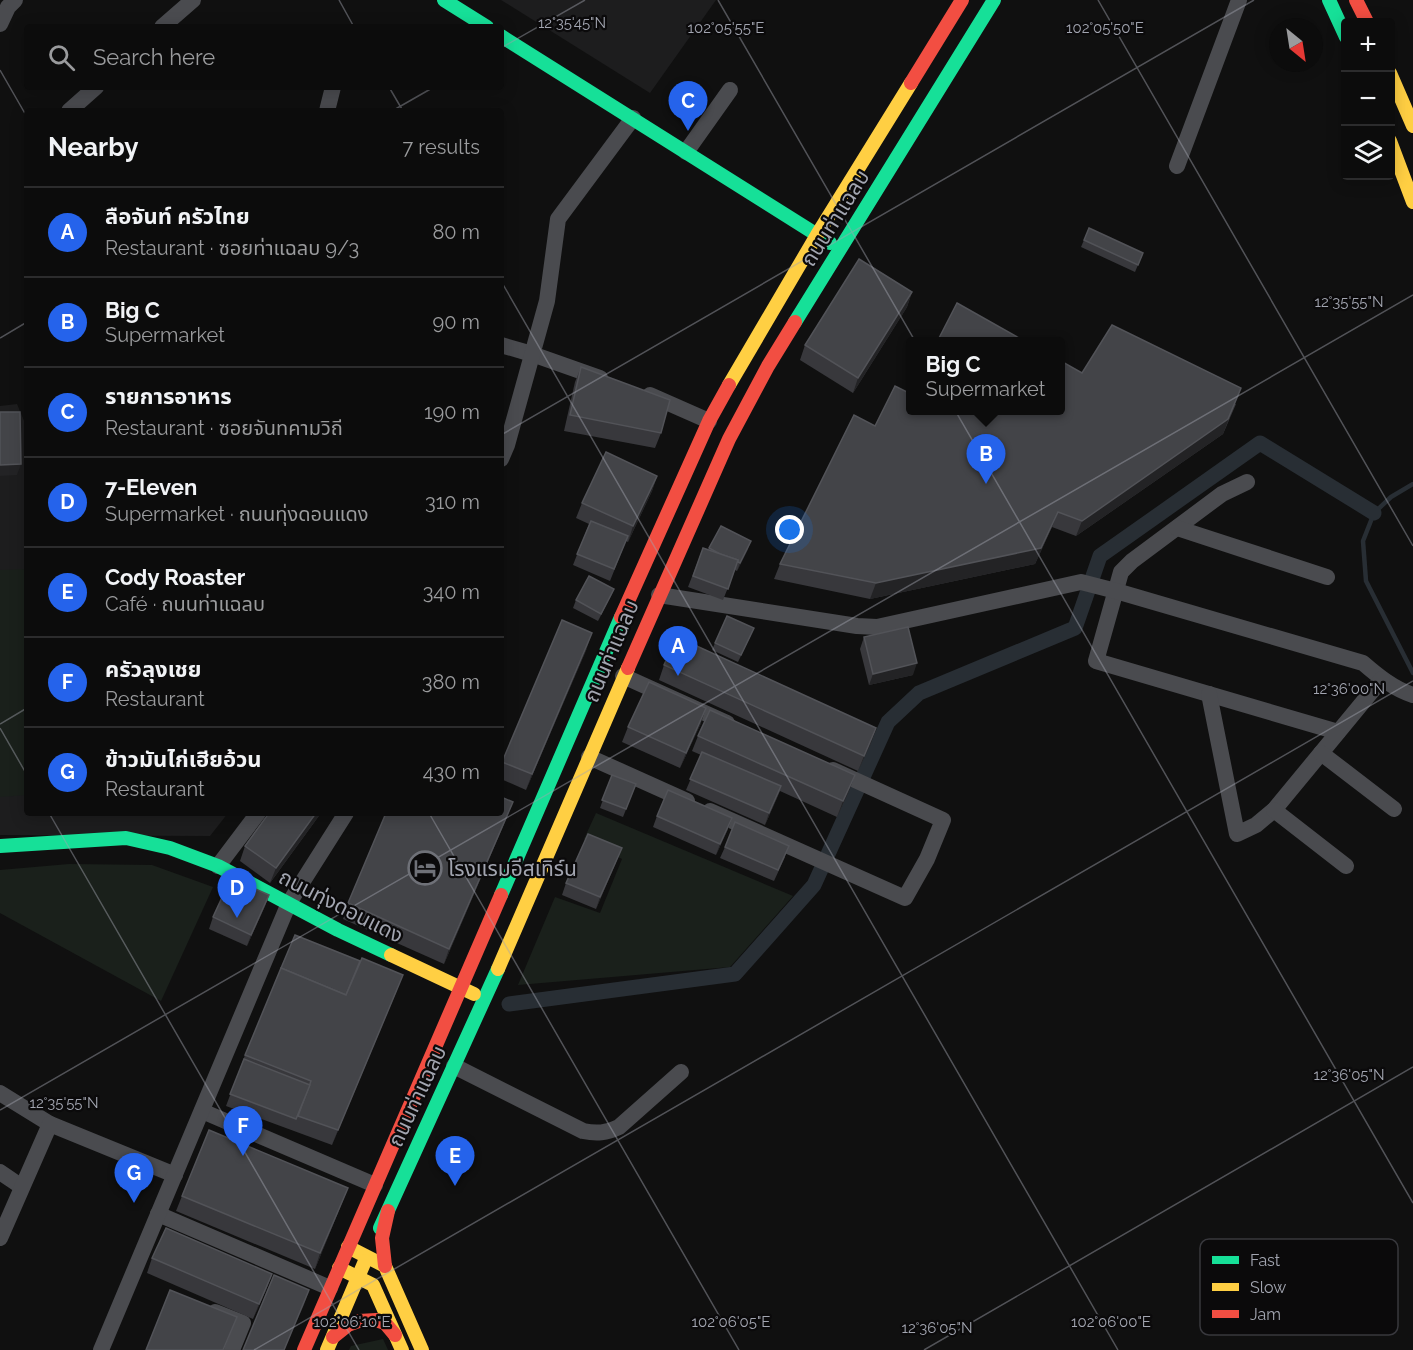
<!DOCTYPE html>
<meta charset="utf-8">
<style>
body{margin:0;font-family:Raleway,"Noto Sans Thai",sans-serif;background:#1a1a1a;color:#f1f3f6}
.controls{position:absolute;right:18px;top:18px;display:grid;overflow:hidden;border-radius:6px;box-shadow:0 3px 15px #0003}
.controls button{width:54px;height:54px;display:grid;place-items:center;padding:0;border:0;border-bottom:2px solid #2c2c2d;background:#0c0c0c;color:#f1f3f6;font:30px sans-serif}
.compass{position:absolute;left:1269px;top:18px;width:54px;height:54px;border-radius:50%;background:#0c0c0c;box-shadow:0 3px 15px #0003;rotate:150deg}
.you{position:absolute;left:790px;top:530px;width:21px;height:21px;margin:-15px;border:4px solid #fff;border-radius:50%;background:#1a73e8;box-shadow:0 0 0 9px #1a73e833}
.badge{display:grid;place-items:center;width:39px;height:39px;border-radius:50%;background:#2563eb;color:#fff;font-size:20px;font-weight:700}
.pin{position:absolute;translate:-50% -50px;filter:drop-shadow(0 2px 3px #0008)}
.pin::after{content:'';position:absolute;top:32px;width:21px;height:18px;background:inherit;clip-path:polygon(0 0,100% 0,50% 100%)}
.popup{position:absolute;left:906px;top:337px;width:159px;height:78px;box-sizing:border-box;display:grid;place-content:center;border-radius:6px;background:#0c0c0c;filter:drop-shadow(0 2px 4px #0005);font-size:20px;white-space:nowrap;color:#9a9b9d}
.popup b{font-size:22px;color:#f1f3f6}
.popup::after{content:'';position:absolute;left:50%;top:100%;margin-left:-12px;border:12px solid transparent;border-top-color:#0c0c0c}
.list{margin:0;padding:0;list-style:none}
h2{display:flex;justify-content:space-between;align-items:center;height:78px;margin:0;padding:0 24px;font-size:26px}
h2 small{font-size:20px;font-weight:400;color:#9a9b9d}
.list li{display:grid;grid-template-columns:39px 1fr auto;gap:18px;align-items:center;box-sizing:border-box;height:90px;padding:0 24px;border-top:2px solid #2c2c2d}
.list b{display:block;font-size:22px;white-space:nowrap}
.list p{margin:0;font-size:20px;white-space:nowrap;color:#9a9b9d}
.list em{font-size:20px;font-style:normal;color:#9a9b9d}
.icon{flex:none;width:33px;height:33px;fill:none;stroke:currentColor;stroke-width:2;stroke-linecap:round;stroke-linejoin:round}
.map{position:relative;flex:none;width:1413px;height:1350px;overflow:hidden}
.search{position:absolute;background:#0c0c0c;box-shadow:0 3px 15px #0003;left:24px;top:24px;width:480px;height:66px;display:flex;align-items:center;gap:15px;box-sizing:border-box;padding:0 21px;border-radius:6px;color:#9a9b9d;font-size:22px}
.panel{position:absolute;background:#0c0c0c;box-shadow:0 3px 15px #0003;left:24px;top:108px;width:480px;height:708px;border-radius:6px}
.map>svg:first-child{display:block}
.built{fill:#1d1d1e}
.green{fill:#1a201b}
.lines{fill:none;stroke-linecap:round;stroke-linejoin:round}
.stream{stroke:#282e34;stroke-width:4.5}
.canal{stroke:#282e34;stroke-width:15}
.street{stroke:#4a4b4f;stroke-width:16}
.fast{stroke:#16e098;stroke-width:14}
.slow{stroke:#ffcf43;stroke-width:14}
.jam{stroke:#f24e42;stroke-width:14}
.wall{fill:#38383c}
.shaded-wall{fill:#232325}
.building{fill:#434448;stroke:#525358;stroke-width:1.5}
.ticks{fill:none;stroke:#a2a5b0;stroke-width:1.5;stroke-opacity:0.45}
.labels{text-anchor:middle;dominant-baseline:central;stroke-width:4.5;stroke-linejoin:round;paint-order:stroke}
.street-label{font-size:21px;fill:#a2a5b0;stroke:#0b0a0b}
.poi-label{font-size:21px;fill:#a2a5b0;stroke:#0b0a0b;text-anchor:start}
.key{fill:#0b0a0b;stroke:#38383d;stroke-width:1.5}
.key-label{font-size:16px;fill:#a2a5b0}
.ticks-label{font-size:15px;text-anchor:middle;fill:#a2a5b0;stroke:#0b0a0b;stroke-width:4.5;stroke-linejoin:round;paint-order:stroke}
</style>
<div class="map">
<svg width="1413" height="1350" viewBox="0 0 1413 1350">
<rect width="100%" height="100%" fill="#101010"/>
<g class="built">
<polygon points="501,0 716,0 650,93"/>
<polygon points="17,404 27,428 27,813 228,813 210,836 0,835 0,406"/>
</g>
<g class="green">
<polygon points="27,569 27,795 0,797 0,570"/>
<polygon points="596,813 793,896 730,967 518,985 555,897 600,913 622,859 584,839"/>
<polygon points="69,864 152,865 213,887 161,1001 0,913 0,870"/>
<polygon points="383,1339 388,1350 349,1350 351,1346"/>
</g>
<g class="lines">
<polyline class="stream" points="1413,484 1391,497 1374,513 1363,541 1366,581 1413,673"/>
<polyline class="canal" points="509,1004 735,974 814,885 888,722 919,693 1075,628 1100,556 1260,443 1374,513"/>
<g class="street">
<polyline points="0,24 8,7 15,0"/>
<polyline points="162,27 193,0"/>
<polyline points="69,111 96,87"/>
<polyline points="327,111 333,87"/>
<polyline points="686,152 730,90"/>
<polyline points="1177,166 1239,0"/>
<polyline points="501,345 532,354 600,378"/>
<polyline points="650,395 709,421"/>
<polyline points="501,459 507,445 547,301 558,219 633,118"/>
<polyline points="1247,482 1222,494 1132,561 1121,572 1096,661 1338,732"/>
<polyline points="1177,528 1327,577"/>
<path d="M659,595L857,626L877,627L1081,582L1116,591L1363,663C1378,676 1394,689 1413,695"/>
<polyline points="623,676 727,723"/>
<polyline points="1209,694 1237,834 1256,825 1274,810 1382,679"/>
<polyline points="1321,753 1394,809"/>
<polyline points="589,757 687,801"/>
<polyline points="1274,810 1346,866"/>
<polyline points="710,811 905,898 927,859 943,820 833,770"/>
<polyline points="218,866 258,813"/>
<path d="M454,1066L583,1131C597,1134 606,1133 619,1127L681,1072"/>
<polyline points="0,1093 50,1124"/>
<polyline points="202,1111 375,1185"/>
<polyline points="0,1172 22,1187"/>
<polyline points="158,1214 330,1288"/>
<polyline points="0,1238 50,1124 175,1175"/>
<polyline points="215,1312 243,1323 232,1350"/>
<polyline points="101,1350 289,903 346,813"/>
</g>
<g class="fast">
<polyline points="444,0 487,27"/>
<polyline points="1329,0 1346,37"/>
<polyline points="501,36 830,243"/>
<polyline points="795,322 994,0"/>
<polyline points="0,846 126,838 170,848 218,866 338,930 391,955"/>
<polyline points="501,895 621,617"/>
<polyline points="380,1228 498,969"/>
</g>
<g class="slow">
<polyline points="1390,73 1413,126"/>
<polyline points="1390,141 1413,202"/>
<polyline points="729,385 817,235 911,83"/>
<polyline points="391,955 474,994"/>
<polyline points="498,969 628,668"/>
<polyline points="348,1247 385,1266 422,1350"/>
<polyline points="339,1268 373,1285 402,1350"/>
<polyline points="327,1350 365,1261"/>
</g>
<g class="jam">
<polyline points="1356,0 1367,22"/>
<polyline points="911,83 962,0"/>
<polyline points="621,617 709,421 729,385"/>
<polyline points="628,668 729,439 768,366 795,322"/>
<polyline points="385,1266 382,1238 388,1211"/>
<polyline points="333,1337 348,1325 359,1321 376,1320 385,1323 395,1335"/>
<polyline points="304,1350 501,895"/>
</g>
</g>
<g class="wall">
<polygon points="1084,240 1143,253 1135,272 1081,247"/>
<polygon points="912,292 907,307 853,393 800,360 805,345"/>
<polygon points="581,367 661,433 655,448 564,431 575,382"/>
<polygon points="1082,373 1236,404 1223,434 1076,536 1052,527 1035,564 870,599 774,579 780,564 875,426"/>
<polygon points="657,476 652,491 628,542 626,541 610,581 573,565 589,524 576,518 582,503"/>
<polygon points="721,526 748,549 737,571 735,570 723,600 688,587 703,548 709,550"/>
<polygon points="614,589 611,596 598,621 573,608 576,600"/>
<polygon points="751,635 738,662 712,650 715,643"/>
<polygon points="864,637 913,675 869,685 860,649"/>
<polygon points="587,648 526,790 501,779 502,762"/>
<polygon points="664,665 871,743 858,771 659,680"/>
<polygon points="701,723 680,768 622,742 628,727"/>
<polygon points="698,736 849,791 837,817 780,791 765,825 686,790 701,755 692,751"/>
<polygon points="612,775 636,784 623,817 600,808"/>
<polygon points="513,802 507,817 444,964 343,919 348,903"/>
<polygon points="321,813 270,883 240,861 245,846"/>
<polygon points="657,816 728,829 716,855 653,827"/>
<polygon points="725,847 785,857 774,881 720,858"/>
<polygon points="617,860 596,909 562,895 566,883"/>
<polygon points="269,895 265,906 247,946 209,929 213,917"/>
<polygon points="397,990 332,1145 226,1106 245,1055"/>
<polygon points="348,1188 315,1269 176,1211 182,1196"/>
<polygon points="152,1258 272,1274 266,1290 253,1319 147,1273"/>
</g>
<g class="shaded-wall">
<polygon points="912,292 907,307 853,393 858,378"/>
<polygon points="1241,388 1223,434 1076,536 1082,521"/>
<polygon points="21,464 17,475 0,476 0,465"/>
<polygon points="657,476 652,491 628,542 633,526"/>
<polygon points="1058,512 1052,527 1035,564 870,599 876,583"/>
<polygon points="751,541 748,549 737,571 740,563"/>
<polygon points="592,633 587,648 526,790 532,774"/>
<polygon points="917,663 913,675 869,685 873,674"/>
<polygon points="706,708 701,723 680,768 686,753"/>
<polygon points="876,728 871,743 858,771 864,756"/>
<polygon points="855,775 849,791 837,817 843,801"/>
<polygon points="781,786 777,798 765,825 769,813"/>
<polygon points="513,802 507,817 444,964 449,949"/>
<polygon points="316,813 321,813 270,883 276,868"/>
<polygon points="732,818 728,829 716,855 720,844"/>
<polygon points="622,848 617,860 596,909 600,897"/>
<polygon points="269,895 265,906 247,946 251,935"/>
<polygon points="403,975 397,990 332,1145 338,1130"/>
<polygon points="348,1188 342,1203 315,1269 320,1253"/>
<polygon points="272,1274 266,1290 253,1319 259,1304"/>
<polygon points="309,1290 304,1305 284,1350"/>
</g>
<g class="building">
<polygon points="1089,228 1143,253 1138,265 1084,240"/>
<polygon points="859,259 912,292 858,378 805,345"/>
<polygon points="957,303 1026,342 937,342"/>
<polygon points="1112,325 1241,388 1228,419 1082,521 1058,512 1041,548 876,583 780,564 854,415 875,426 895,386 909,393 911,390 911,411 1061,411 1061,361 1082,373"/>
<polygon points="581,367 670,400 661,433 570,415"/>
<polygon points="0,412 20,412 21,464 0,465"/>
<polygon points="606,452 657,476 633,526 582,503"/>
<polygon points="591,521 628,536 614,569 577,554"/>
<polygon points="721,526 751,541 740,563 738,562 738,560 720,554 709,548"/>
<polygon points="703,548 738,560 728,589 693,576"/>
<polygon points="589,576 614,589 601,614 576,600"/>
<polygon points="727,616 754,628 741,655 715,643"/>
<polygon points="562,620 592,633 532,774 502,762"/>
<polygon points="908,627 917,663 873,674 864,637"/>
<polygon points="677,637 876,728 864,756 664,665"/>
<polygon points="649,682 706,708 686,753 628,727"/>
<polygon points="710,710 855,775 843,801 698,736"/>
<polygon points="702,752 781,786 769,813 690,779"/>
<polygon points="612,775 636,784 626,809 602,800"/>
<polygon points="668,790 732,818 720,844 657,816"/>
<polygon points="501,797 513,802 449,949 348,903 386,813 501,813"/>
<polygon points="269,813 316,813 276,868 245,846"/>
<polygon points="735,822 789,846 778,870 725,847"/>
<polygon points="588,834 622,848 600,897 566,883"/>
<polygon points="231,878 269,895 251,935 213,917"/>
<polygon points="295,935 360,961 346,995 281,968"/>
<polygon points="362,958 403,975 338,1130 298,1116 311,1081 245,1055 281,968 346,995"/>
<polygon points="244,1059 310,1085 296,1119 230,1094"/>
<polygon points="209,1130 348,1188 320,1253 182,1196"/>
<polygon points="166,1228 272,1274 259,1304 152,1258"/>
<polygon points="274,1275 309,1290 284,1350 243,1350"/>
<polygon points="170,1290 237,1317 223,1350 146,1350"/>
</g>
<path class="ticks" d="M339,0L354,27M718,0L1413,1203M1098,0L1413,546M501,48L585,0M0,70L27,117M389,87L403,111M392,111L434,87M501,281L1118,1350M0,338L27,322M501,435L1254,0M0,724L27,708M0,728L27,775M49,813L359,1350M429,813L739,1350M0,1110L1413,295M254,1350L1413,681M924,1350L1413,1067"/>
<defs>
<symbol id="hotel-ring" viewBox="-11 -11 22 22"><circle r="9.5" fill="#0b0a0b" stroke="#6f7178" stroke-width="1.5"/><path d="M-6-4.5h1.5V1H6V5H4.5V3h-9V5H-6ZM-4 0a1.8 1.8 0 1 1 3.6 0ZM.5 0V-2.5h3Q6-2.5 6 0Z" fill="#6f7178"/></symbol>
</defs>
<g fill-rule="evenodd">
<use href="#hotel-ring" x="406" y="849" width="38" height="38"/>
</g>
<g class="labels">
<g class="street-label">
<text transform="translate(835 218) rotate(-58)">ถนนท่าแฉลบ</text>
<text transform="translate(611 651) rotate(-67)">ถนนท่าแฉลบ</text>
<text transform="translate(341 906) rotate(27)">ถนนทุ่งดอนแดง</text>
<text transform="translate(417 1096) rotate(-65)">ถนนท่าแฉลบ</text>
</g>
<g class="poi-label">
<text x="448" y="868">โรงแรมอีสเทิร์น</text>
</g>
</g>
<rect x="1200" y="1239" width="198" height="96" rx="9" class="key"/>
<rect x="1212" y="1256" width="27" height="8" fill="#16e098"/>
<rect x="1212" y="1283" width="27" height="8" fill="#ffcf43"/>
<rect x="1212" y="1310" width="27" height="8" fill="#f24e42"/>
<g class="key-label">
<text x="1250" y="1266">Fast</text>
<text x="1250" y="1293">Slow</text>
<text x="1250" y="1320">Jam</text>
</g>
<g class="ticks-label">
<text x="572" y="28">12°35'45"N</text>
<text x="1105" y="33">102°05'50"E</text>
<text x="726" y="33">102°05'55"E</text>
<text x="1349" y="307">12°35'55"N</text>
<text x="1349" y="694">12°36'00"N</text>
<text x="1349" y="1080">12°36'05"N</text>
<text x="64" y="1108">12°35'55"N</text>
<text x="352" y="1327">102°06'10"E</text>
<text x="731" y="1327">102°06'05"E</text>
<text x="1111" y="1327">102°06'00"E</text>
<text x="937" y="1333">12°36'05"N</text>
</g>
</svg>
<div class="controls">
<button>+</button>
<button>−</button>
<button><svg class="icon" aria-label="layers" viewBox="0 0 24 24"><path d="M12 4l9 5-9 5-9-5zM3 14l9 5 9-5"/></svg></button>
</div>
<svg class="compass" viewBox="-18 -18 36 36"><path d="M0-13l5 13h-10z" fill="#e53935"/><path d="M0 13l5-13h-10z" fill="#9a9b9d"/></svg>
<div class="you"></div>
<div class="pin badge" style="left:678px;top:676px">A</div>
<div class="pin badge" style="left:986px;top:484px">B</div>
<div class="popup"><b>Big C</b>Supermarket</div>
<div class="pin badge" style="left:688px;top:131px">C</div>
<div class="pin badge" style="left:237px;top:918px">D</div>
<div class="pin badge" style="left:455px;top:1186px">E</div>
<div class="pin badge" style="left:243px;top:1156px">F</div>
<div class="pin badge" style="left:134px;top:1203px">G</div>
<div class="search"><svg class="icon" aria-label="search" viewBox="0 0 24 24"><circle cx="10" cy="10" r="6"/><path d="M15 15l6 6"/></svg>Search here</div>
<section class="panel">
<h2>Nearby<small>7 results</small></h2>
<ul class="list">
<li><span class="badge">A</span><div><b>ลือจันท์ ครัวไทย</b><p>Restaurant · ซอยท่าแฉลบ 9/3</p></div><em>80 m</em></li>
<li><span class="badge">B</span><div><b>Big C</b><p>Supermarket</p></div><em>90 m</em></li>
<li><span class="badge">C</span><div><b>รายการอาหาร</b><p>Restaurant · ซอยจันทคามวิถี</p></div><em>190 m</em></li>
<li><span class="badge">D</span><div><b>7-Eleven</b><p>Supermarket · ถนนทุ่งดอนแดง</p></div><em>310 m</em></li>
<li><span class="badge">E</span><div><b>Cody Roaster</b><p>Café · ถนนท่าแฉลบ</p></div><em>340 m</em></li>
<li><span class="badge">F</span><div><b>ครัวลุงเชย</b><p>Restaurant</p></div><em>380 m</em></li>
<li><span class="badge">G</span><div><b>ข้าวมันไก่เฮียอ้วน</b><p>Restaurant</p></div><em>430 m</em></li>
</ul>
</section>
</div>
